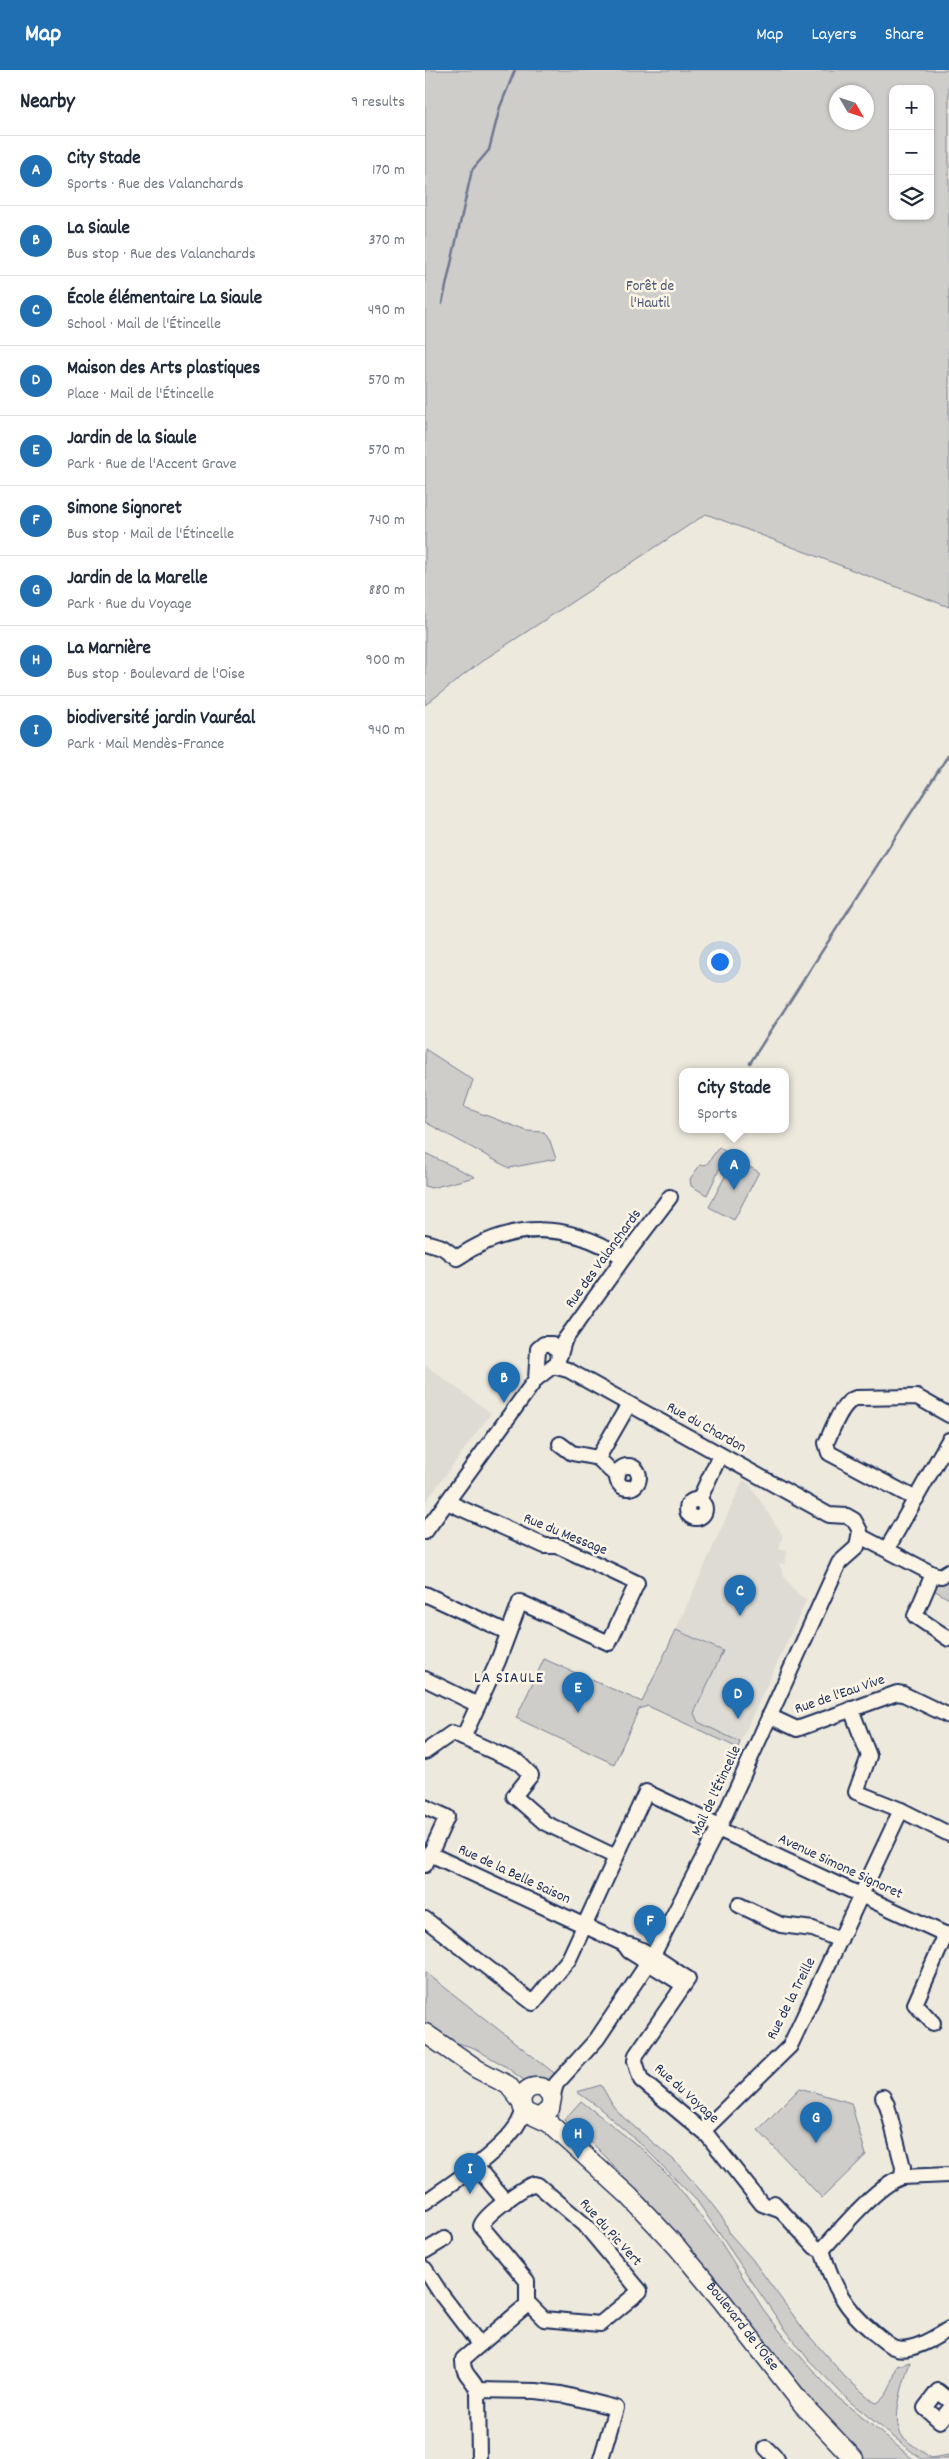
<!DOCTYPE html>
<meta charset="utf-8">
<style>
body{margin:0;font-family:Dekko,sans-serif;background:#f6f6f7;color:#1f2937}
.controls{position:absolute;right:15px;top:15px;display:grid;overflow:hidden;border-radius:10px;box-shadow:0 1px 4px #0004}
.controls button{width:45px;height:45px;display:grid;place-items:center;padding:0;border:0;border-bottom:1px solid #e0e1e3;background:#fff;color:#1f2937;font:25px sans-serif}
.compass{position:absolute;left:404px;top:15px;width:45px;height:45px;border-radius:50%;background:#fff;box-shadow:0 1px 4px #0004;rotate:129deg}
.you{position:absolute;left:294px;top:891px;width:18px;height:18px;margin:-12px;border:4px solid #fff;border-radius:50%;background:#1a73e8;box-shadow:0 0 0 8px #1a73e833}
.badge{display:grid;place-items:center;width:32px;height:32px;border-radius:50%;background:#1f6fb2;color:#fff;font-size:16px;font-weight:700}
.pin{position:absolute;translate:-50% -41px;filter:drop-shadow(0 1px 2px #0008)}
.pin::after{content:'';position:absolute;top:26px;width:18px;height:15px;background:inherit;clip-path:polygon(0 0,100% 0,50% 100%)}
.popup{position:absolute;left:254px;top:998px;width:110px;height:65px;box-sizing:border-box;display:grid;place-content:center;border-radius:10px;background:#fff;filter:drop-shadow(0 1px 4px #0005);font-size:16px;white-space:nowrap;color:#747a83}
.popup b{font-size:19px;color:#1f2937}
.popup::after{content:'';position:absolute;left:50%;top:100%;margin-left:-10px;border:10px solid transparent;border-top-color:#fff}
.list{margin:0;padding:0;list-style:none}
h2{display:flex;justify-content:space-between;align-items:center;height:65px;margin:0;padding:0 20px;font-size:21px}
h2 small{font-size:16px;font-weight:400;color:#747a83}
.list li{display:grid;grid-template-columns:32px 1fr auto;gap:15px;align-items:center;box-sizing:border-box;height:70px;padding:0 20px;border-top:1px solid #e0e1e3}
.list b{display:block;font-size:19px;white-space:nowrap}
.list p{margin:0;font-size:16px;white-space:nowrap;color:#747a83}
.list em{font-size:16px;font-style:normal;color:#747a83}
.icon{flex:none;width:28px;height:28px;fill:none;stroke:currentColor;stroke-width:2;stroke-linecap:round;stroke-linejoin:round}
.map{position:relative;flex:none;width:524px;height:2389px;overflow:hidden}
header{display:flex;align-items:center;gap:30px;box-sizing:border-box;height:70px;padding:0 25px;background:#1f6fb2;color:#fff}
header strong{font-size:24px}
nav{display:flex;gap:28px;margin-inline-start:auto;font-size:18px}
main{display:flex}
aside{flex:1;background:#fff}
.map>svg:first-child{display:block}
.built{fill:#dedbd4}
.green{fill:#cfcdca;stroke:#757e94;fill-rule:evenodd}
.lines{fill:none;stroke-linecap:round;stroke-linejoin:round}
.stream{stroke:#6c778f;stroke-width:2.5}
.minor-casing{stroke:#1b2f5e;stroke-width:18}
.major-casing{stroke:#1b2f5e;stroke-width:21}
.minor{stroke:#fcf5e5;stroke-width:14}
.major{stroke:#fcf5e5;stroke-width:18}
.labels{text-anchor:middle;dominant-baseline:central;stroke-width:5;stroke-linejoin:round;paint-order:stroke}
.park-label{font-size:15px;fill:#485679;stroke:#fcf5e5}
.street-label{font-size:15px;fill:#1b2f5e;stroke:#fcf5e5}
.neighbourhood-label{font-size:16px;letter-spacing:1px;fill:#1b2f5e;stroke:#fcf5e5}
</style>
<header>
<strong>Map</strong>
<nav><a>Map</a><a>Layers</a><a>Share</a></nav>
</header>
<main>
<aside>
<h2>Nearby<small>9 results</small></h2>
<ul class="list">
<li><span class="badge">A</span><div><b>City Stade</b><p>Sports · Rue des Valanchards</p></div><em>170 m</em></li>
<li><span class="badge">B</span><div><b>La Siaule</b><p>Bus stop · Rue des Valanchards</p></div><em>370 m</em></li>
<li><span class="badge">C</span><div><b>École élémentaire La Siaule</b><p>School · Mail de l'Étincelle</p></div><em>490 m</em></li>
<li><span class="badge">D</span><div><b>Maison des Arts plastiques</b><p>Place · Mail de l'Étincelle</p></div><em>570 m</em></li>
<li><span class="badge">E</span><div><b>Jardin de la Siaule</b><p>Park · Rue de l'Accent Grave</p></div><em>570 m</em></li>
<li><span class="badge">F</span><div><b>Simone Signoret</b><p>Bus stop · Mail de l'Étincelle</p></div><em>740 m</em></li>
<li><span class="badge">G</span><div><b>Jardin de la Marelle</b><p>Park · Rue du Voyage</p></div><em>880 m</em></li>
<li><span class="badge">H</span><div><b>La Marnière</b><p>Bus stop · Boulevard de l'Oise</p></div><em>900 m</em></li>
<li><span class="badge">I</span><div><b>biodiversité jardin Vauréal</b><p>Park · Mail Mendès-France</p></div><em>940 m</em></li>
</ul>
</aside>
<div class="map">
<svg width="524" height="2389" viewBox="0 0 524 2389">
<rect width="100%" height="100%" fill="#eee9dd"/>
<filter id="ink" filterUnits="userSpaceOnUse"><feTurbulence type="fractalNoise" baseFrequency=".02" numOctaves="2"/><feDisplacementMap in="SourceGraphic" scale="10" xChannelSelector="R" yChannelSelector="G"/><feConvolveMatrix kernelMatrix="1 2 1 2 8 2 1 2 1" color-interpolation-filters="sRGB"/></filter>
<g filter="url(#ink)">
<g class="built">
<polygon points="0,1295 66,1343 0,1433"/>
<polygon points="318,1410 324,1414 358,1466 354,1479 362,1481 360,1494 354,1493 360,1509 374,1525 382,1529 315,1672 272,1652 269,1643 298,1581 251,1560"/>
</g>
<g class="green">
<path d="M0,0H524V537L281,444L57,591L0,635ZM468,19H505V146H468ZM412,22H442V52H412Z"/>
<polygon points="0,979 48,1010 39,1037 102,1061 119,1062 125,1071 131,1089 84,1098 0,1052"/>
<polygon points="294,1077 302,1083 282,1125 266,1116 265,1109 275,1095 282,1094"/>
<polygon points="0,1083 50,1107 6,1118 0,1116"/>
<polygon points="309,1089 334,1102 309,1150 284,1137"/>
<polygon points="524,1508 524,1529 507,1519 510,1514"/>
<polygon points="251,1560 298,1581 269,1643 273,1652 315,1672 313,1678 223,1636 214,1639 189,1694 91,1648 119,1589 217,1632"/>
<polygon points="0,1902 133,2006 123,2013 100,2011 80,1996 49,1978 14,1967 0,1956"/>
<path d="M176,2015L188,2036L199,2048L250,2091L282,2128L299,2150L305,2164L327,2189L379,2260L420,2307L449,2332L452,2333C465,2325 468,2309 472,2296L485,2292C480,2309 464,2351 478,2367C486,2375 497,2381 506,2388L524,2385V2389H496L424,2331L383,2289L354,2251L272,2131L219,2077L172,2036L152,2022Z"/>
<polygon points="375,2018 426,2033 441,2085 397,2128 333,2060"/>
<polygon points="156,2031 217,2079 247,2109 295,2171 338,2239 368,2278 411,2326 488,2389 436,2389 418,2372 184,2090 169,2075 139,2050"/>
</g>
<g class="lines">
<g class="stream">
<polyline points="17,234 47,100 64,80 75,37 90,0"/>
<polyline points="325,993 524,684"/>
</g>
<defs>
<g id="minor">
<path d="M0,1172L17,1177L32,1188C87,1150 143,1152 198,1187"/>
<polyline points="135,1285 139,1271 200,1186 245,1127"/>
<polyline points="135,1374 147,1383 173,1388 204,1334"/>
<polyline points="173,1388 185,1400 193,1405"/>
<circle cx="203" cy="1407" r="11"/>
<path d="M491,1429L404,1383L401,1373C407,1361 416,1332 431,1328L492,1327L524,1345"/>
<circle cx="271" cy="1439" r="9"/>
<polyline points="274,1430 295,1385"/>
<polyline points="22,1432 120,1476 133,1476 212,1513 184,1573 95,1532 73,1591 38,1668"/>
<polyline points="0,1462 111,1309 133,1292 134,1282 127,1274 119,1274 113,1279 111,1309"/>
<polyline points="435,1466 508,1504 516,1506 524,1501"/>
<polyline points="462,1479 524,1370"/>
<polyline points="508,1504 490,1546 524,1569"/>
<polyline points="0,1524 82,1562"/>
<polyline points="0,1609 53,1635"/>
<polyline points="426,1639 444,1686 431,1722 476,1740 524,1764"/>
<polyline points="344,1646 372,1659 472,1623 478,1624 524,1646"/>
<polyline points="0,1682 27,1663 94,1693 106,1705 89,1726 120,1753 191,1787 221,1722 294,1756"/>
<polyline points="0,1737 22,1747 0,1795"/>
<polyline points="293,1759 524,1866"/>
<polyline points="5,1784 199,1874"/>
<polyline points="314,1835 356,1855 388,1859 415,1870"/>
<polyline points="0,1849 108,1933 144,1889 191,1787"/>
<path d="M259,1915L204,1881L199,1874C216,1875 247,1899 263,1909L211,1985L210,1991L216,2010L283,2066L337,2134L354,2140"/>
<polyline points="508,1953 490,1934 521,1864"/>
<polyline points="127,2028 131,2014 172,1969 227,1887 298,1749 414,1493 432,1477 435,1461 429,1450 422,1446 404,1445 143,1300 128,1296"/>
<polyline points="278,2061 365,1976 476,1740"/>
<polyline points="50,2095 81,2132"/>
<polyline points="477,2107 524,2105"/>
<path d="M109,2114L113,2115L160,2155L215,2221L175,2254L119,2249L102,2232V2211L56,2156C57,2147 99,2116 109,2114Z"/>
<path d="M0,2132C25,2115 95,2070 98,2040"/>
<path d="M349,2133L390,2177L397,2180C408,2216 420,2239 449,2263C456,2268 463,2276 471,2278C488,2282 511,2267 524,2259"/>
<path d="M397,2180C414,2161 453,2114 477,2107L478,2097L462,2035L458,2027"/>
<polyline points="0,2181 20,2169"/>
<polyline points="0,2199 16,2224 54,2274"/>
<polyline points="52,2320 111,2321 136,2324 191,2338 176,2389"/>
<polyline points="524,2330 513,2321 500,2338 515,2351 524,2340"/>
<polyline points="341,2378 352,2389"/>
<path d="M54,2389L53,2323C50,2308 37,2307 38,2289L103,2234"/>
</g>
<g id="major">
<polyline points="0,1963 52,1999 83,2015 96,2031"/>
<path id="s1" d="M115,2047L125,2039L127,2028L120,2019C104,2011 90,2027 100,2042L124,2053L204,2126L252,2177L297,2231L378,2335L429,2389"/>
</g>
</defs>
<use href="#minor" class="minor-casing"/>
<use href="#major" class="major-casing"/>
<use href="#minor" class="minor"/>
<use href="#major" class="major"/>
</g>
</g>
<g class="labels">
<g class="park-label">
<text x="225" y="217">Forêt de<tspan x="225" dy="17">l'Hautil</tspan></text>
</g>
<g class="street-label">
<text transform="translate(179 1189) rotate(-54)">Rue des Valanchards</text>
<text transform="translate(281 1358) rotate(29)">Rue du Chardon</text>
<text transform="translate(140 1465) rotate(22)">Rue du Message</text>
<text transform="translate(415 1625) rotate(-19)">Rue de l'Eau Vive</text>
<text transform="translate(292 1721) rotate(-65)">Mail de l'Étincelle</text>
<text transform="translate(415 1797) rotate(25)">Avenue Simone Signoret</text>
<text transform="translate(89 1805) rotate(25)">Rue de la Belle Saison</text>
<text transform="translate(367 1929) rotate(-63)">Rue de la Treille</text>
<text transform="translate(261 2024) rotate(42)">Rue du Voyage</text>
<text transform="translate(185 2163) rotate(48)">Rue du Pic Vert</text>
<text stroke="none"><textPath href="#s1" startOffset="386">Boulevard de l'Oise</textPath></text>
</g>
<g class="neighbourhood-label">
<text x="84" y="1608">LA SIAULE</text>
</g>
</g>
</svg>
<div class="controls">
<button>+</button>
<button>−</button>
<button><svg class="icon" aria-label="layers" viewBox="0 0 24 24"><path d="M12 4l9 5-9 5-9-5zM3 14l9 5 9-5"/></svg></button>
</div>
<svg class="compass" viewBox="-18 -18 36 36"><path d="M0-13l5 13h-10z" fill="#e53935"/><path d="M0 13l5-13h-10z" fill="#747a83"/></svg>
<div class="you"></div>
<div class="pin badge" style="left:309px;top:1120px">A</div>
<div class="popup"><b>City Stade</b>Sports</div>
<div class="pin badge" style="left:79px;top:1333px">B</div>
<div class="pin badge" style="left:315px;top:1546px">C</div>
<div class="pin badge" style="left:313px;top:1649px">D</div>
<div class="pin badge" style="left:153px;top:1643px">E</div>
<div class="pin badge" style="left:225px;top:1876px">F</div>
<div class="pin badge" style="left:391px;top:2073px">G</div>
<div class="pin badge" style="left:153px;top:2089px">H</div>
<div class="pin badge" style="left:45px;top:2124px">I</div>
</div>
</main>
